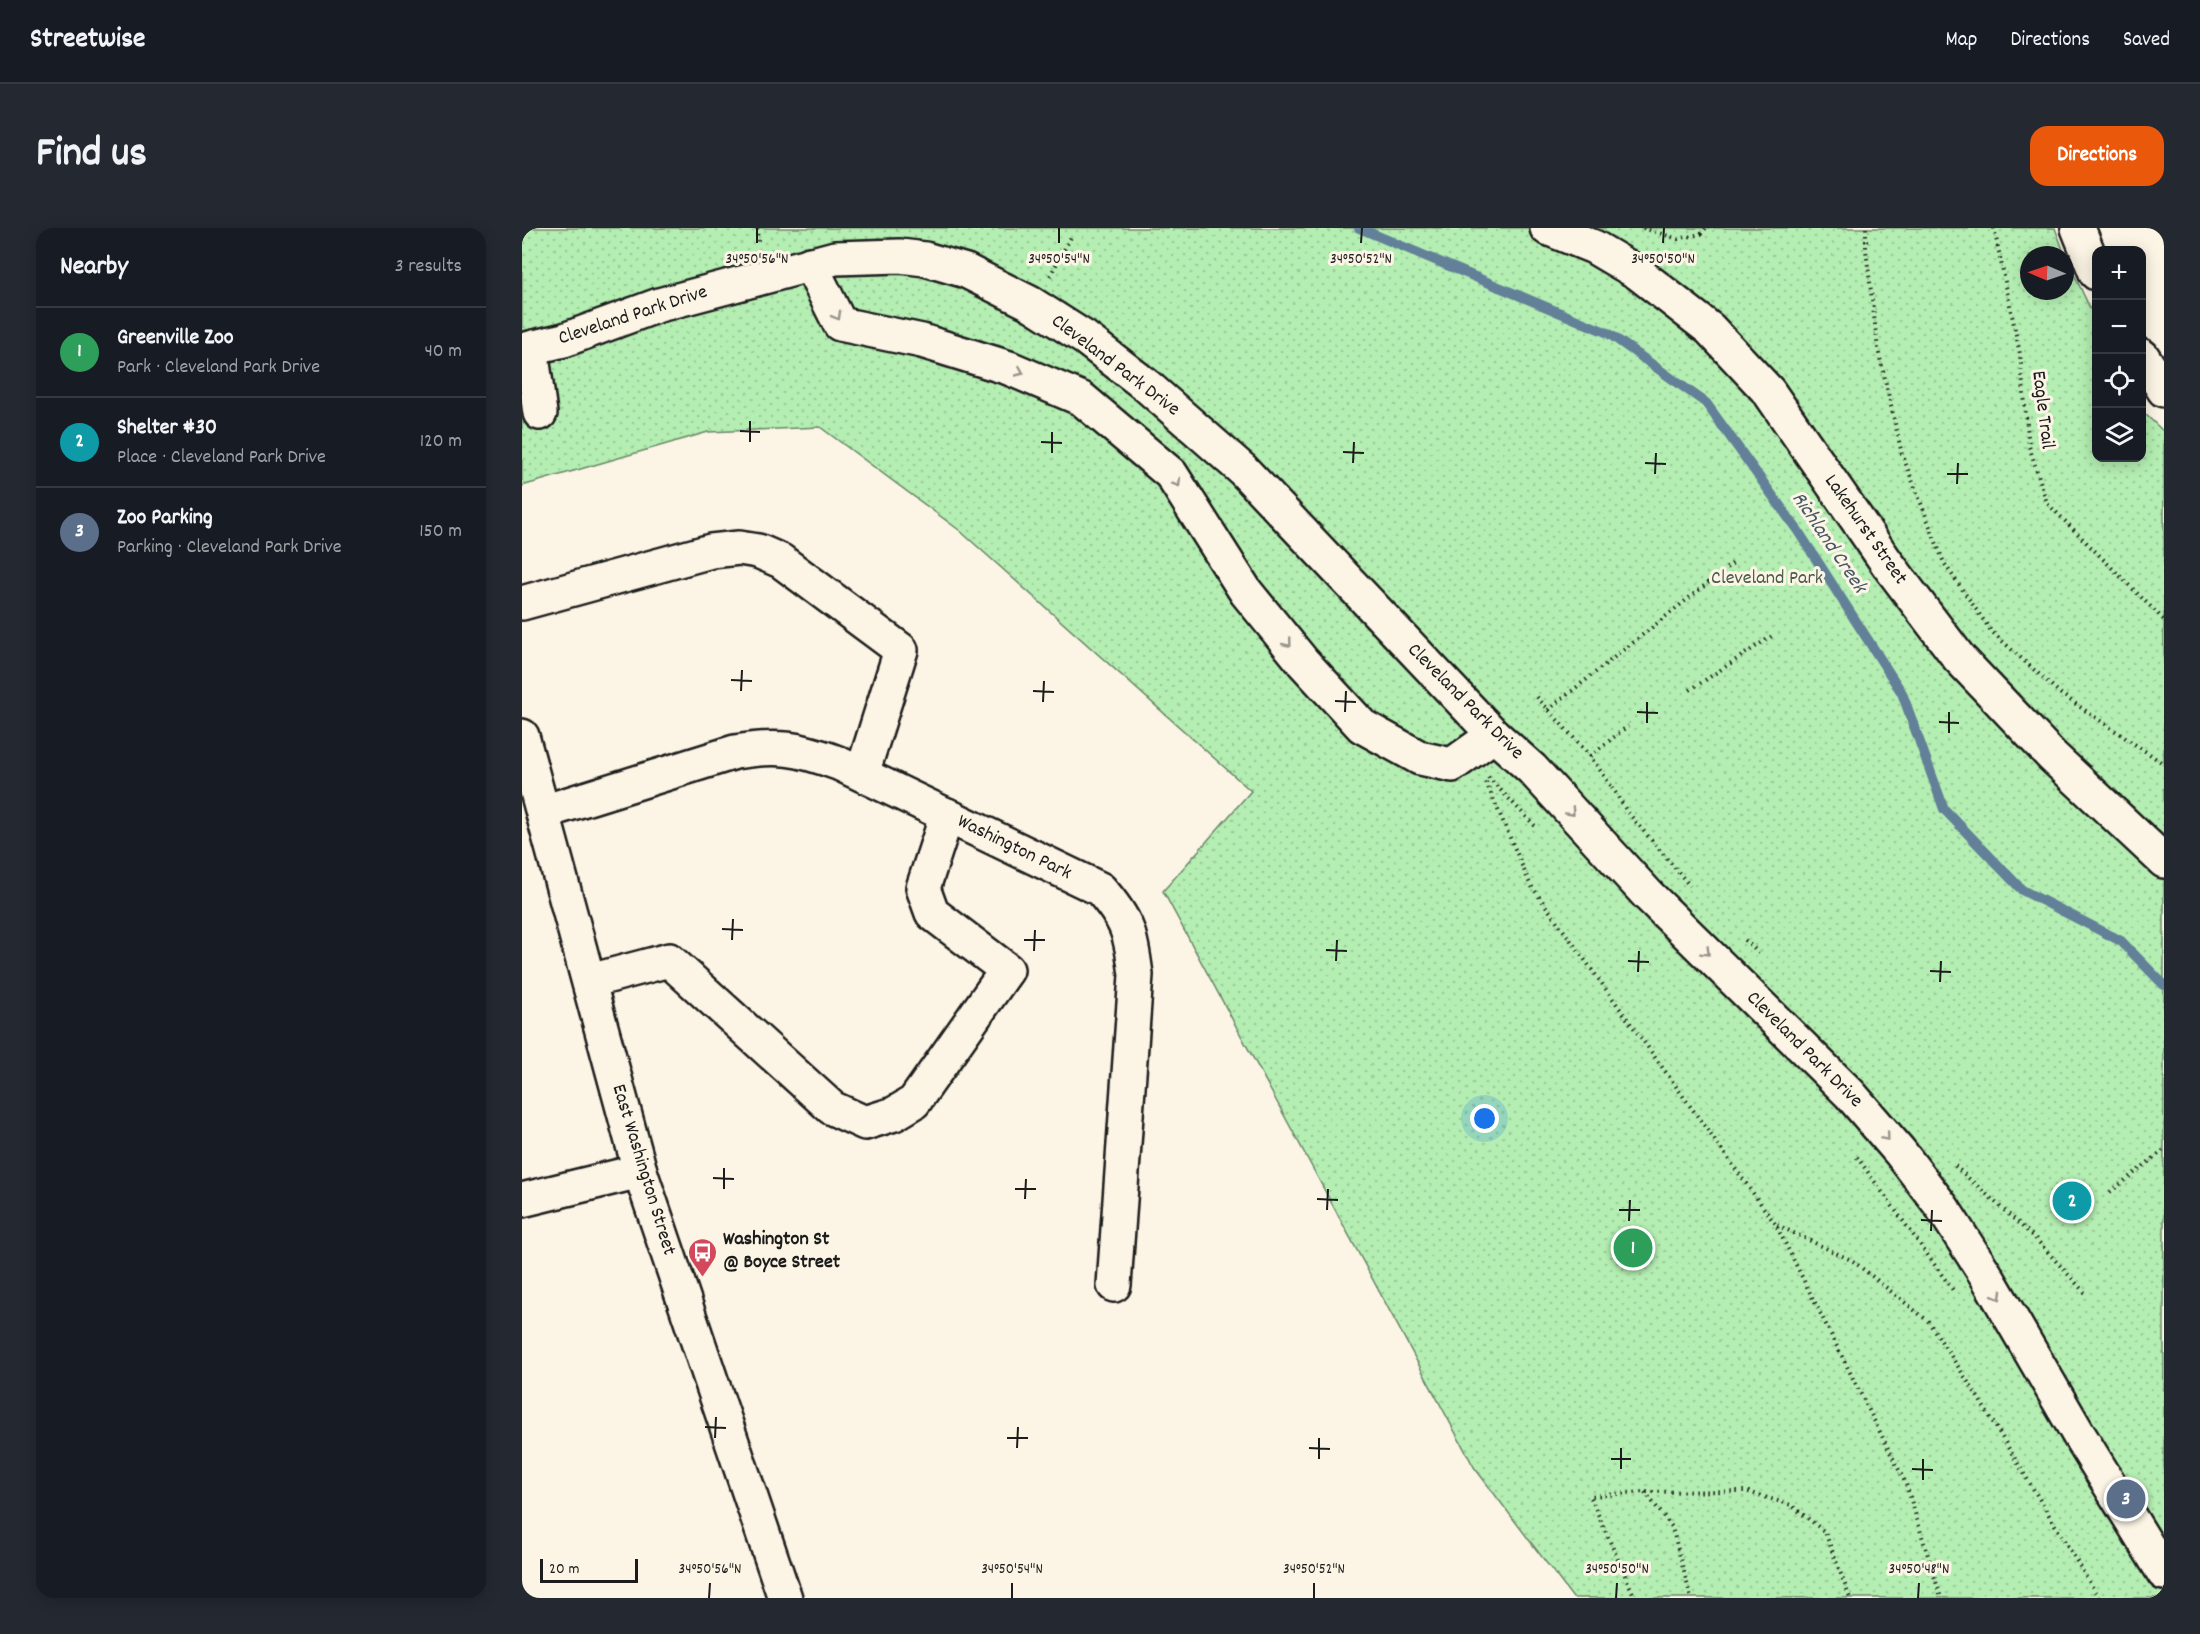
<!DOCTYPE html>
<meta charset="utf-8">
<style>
body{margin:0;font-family:Dekko,sans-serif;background:#242831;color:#f1f3f6}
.controls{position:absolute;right:18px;top:18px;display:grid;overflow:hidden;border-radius:12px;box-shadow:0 3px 15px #0003}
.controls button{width:54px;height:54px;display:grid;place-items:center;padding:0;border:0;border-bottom:2px solid #363941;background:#171b24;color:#f1f3f6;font:30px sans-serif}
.compass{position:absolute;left:1498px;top:18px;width:54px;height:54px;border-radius:50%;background:#171b24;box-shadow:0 3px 15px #0003;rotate:272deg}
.scale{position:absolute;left:18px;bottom:15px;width:98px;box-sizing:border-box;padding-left:6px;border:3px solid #1c1c1c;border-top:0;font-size:16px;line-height:21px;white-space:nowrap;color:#1c1c1c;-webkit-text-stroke:4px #fcf5e5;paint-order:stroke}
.you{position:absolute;left:963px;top:891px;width:21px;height:21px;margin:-15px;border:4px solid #fff;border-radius:50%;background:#1a73e8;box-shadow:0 0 0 9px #1a73e833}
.badge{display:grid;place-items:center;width:39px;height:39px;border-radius:50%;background:#ea580c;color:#fff;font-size:20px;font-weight:700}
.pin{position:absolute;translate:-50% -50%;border:3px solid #fff;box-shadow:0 2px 6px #0006}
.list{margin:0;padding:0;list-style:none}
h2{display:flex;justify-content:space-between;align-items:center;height:78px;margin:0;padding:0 24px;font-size:26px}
h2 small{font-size:20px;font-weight:400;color:#9ea1a6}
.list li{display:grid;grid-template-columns:39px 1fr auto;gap:18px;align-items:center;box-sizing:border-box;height:90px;padding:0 24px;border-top:2px solid #363941}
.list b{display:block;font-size:22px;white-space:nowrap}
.list p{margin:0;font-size:20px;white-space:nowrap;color:#9ea1a6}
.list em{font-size:20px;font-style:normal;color:#9ea1a6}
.icon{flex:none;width:33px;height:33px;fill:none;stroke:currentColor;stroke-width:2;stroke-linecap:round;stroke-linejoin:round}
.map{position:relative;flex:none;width:1642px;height:1370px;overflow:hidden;border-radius:18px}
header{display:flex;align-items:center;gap:36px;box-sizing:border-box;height:84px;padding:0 30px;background:#171b24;border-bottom:2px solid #363941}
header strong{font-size:28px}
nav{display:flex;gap:33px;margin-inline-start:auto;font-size:21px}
.intro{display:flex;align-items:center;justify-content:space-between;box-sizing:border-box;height:144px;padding:0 36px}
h1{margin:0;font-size:42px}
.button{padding:15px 27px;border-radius:18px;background:#ea580c;color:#fff;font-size:21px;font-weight:700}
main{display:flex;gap:36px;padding:0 36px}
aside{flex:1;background:#171b24;border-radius:18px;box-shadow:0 3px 15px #0003}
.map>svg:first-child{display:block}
.park{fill:url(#park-dots);stroke:#688567;stroke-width:1.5}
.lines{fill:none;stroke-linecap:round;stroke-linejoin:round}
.stream{stroke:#638099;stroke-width:10}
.minor-casing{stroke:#1c1c1c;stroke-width:38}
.path{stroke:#1c1c1c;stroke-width:4;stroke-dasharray:1.5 4.5;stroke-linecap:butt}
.minor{stroke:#fcf5e5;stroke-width:33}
.oneway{stroke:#97938b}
.ticks{fill:none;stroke:#1c1c1c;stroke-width:2}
.labels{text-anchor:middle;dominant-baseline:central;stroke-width:6;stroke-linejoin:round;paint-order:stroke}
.street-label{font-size:20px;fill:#1c1c1c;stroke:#fcf5e5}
.park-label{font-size:20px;fill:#4a5b49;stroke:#fcf5e5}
.poi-label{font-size:20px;font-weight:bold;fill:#1c1c1c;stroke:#fcf5e5;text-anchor:start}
.water-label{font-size:21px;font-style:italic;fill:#455665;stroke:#fcf5e5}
.ticks-label{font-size:15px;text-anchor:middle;fill:#1c1c1c;stroke:#fcf5e5;stroke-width:6;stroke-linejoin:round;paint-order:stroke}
</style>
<header>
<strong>Streetwise</strong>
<nav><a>Map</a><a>Directions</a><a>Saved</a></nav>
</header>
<div class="intro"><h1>Find us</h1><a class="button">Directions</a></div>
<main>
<aside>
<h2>Nearby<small>3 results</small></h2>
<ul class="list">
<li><span class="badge" style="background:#2e9e5b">1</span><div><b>Greenville Zoo</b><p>Park · Cleveland Park Drive</p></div><em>40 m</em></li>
<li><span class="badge" style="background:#0f9aa8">2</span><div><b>Shelter #30</b><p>Place · Cleveland Park Drive</p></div><em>120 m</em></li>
<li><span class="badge" style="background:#5c6f8a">3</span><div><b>Zoo Parking</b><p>Parking · Cleveland Park Drive</p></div><em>150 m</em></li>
</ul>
</aside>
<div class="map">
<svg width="1642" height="1370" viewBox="0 0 1642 1370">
<defs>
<pattern id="park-dots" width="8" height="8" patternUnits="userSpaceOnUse" patternTransform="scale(1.5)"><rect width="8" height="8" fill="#b4eeb2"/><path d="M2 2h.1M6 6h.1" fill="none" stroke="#9acc98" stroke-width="1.8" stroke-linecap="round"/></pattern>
</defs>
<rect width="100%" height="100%" fill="#fcf5e5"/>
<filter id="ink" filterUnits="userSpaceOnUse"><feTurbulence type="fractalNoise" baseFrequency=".0167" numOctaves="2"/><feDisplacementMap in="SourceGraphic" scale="12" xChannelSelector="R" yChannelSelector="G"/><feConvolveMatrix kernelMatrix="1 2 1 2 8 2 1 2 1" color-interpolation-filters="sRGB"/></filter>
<g filter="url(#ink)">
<polygon class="park" points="0,0 1533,0 1543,27 1507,27 1507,63 1543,63 1543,27 1574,93 1574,230 1620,230 1620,183 1642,204 1642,1370 1051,1370 952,1239 641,663 729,563 437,302 298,199 186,204 0,258"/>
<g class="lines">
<polyline class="stream" points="837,0 1086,105 1184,175 1276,303 1380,465 1422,581 1500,662 1599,713 1642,757"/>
<defs>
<g id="minor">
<polyline points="1025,0 1072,19 1116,45 1188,101 1247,164 1365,335 1437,430 1530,528 1642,633"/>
<polyline points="1556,0 1574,45"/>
<polyline points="288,36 318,96 400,113 487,140 560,171 649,246 724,364 781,434 840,498 898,530 930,537 972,507"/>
<polyline points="12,119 11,135 18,185"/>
<polyline points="0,122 42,112 137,77 313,30 378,28 403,31 444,43 508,75 563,110 625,158 721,242 972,507 1010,541 1126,667 1328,866 1378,924 1420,979 1464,1047 1557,1207 1642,1345"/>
<polyline points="1620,128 1642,162"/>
<polyline points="0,375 189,323 217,320 236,323 259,333 379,422 340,546"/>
<polyline points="0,508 118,943 263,1370"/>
<path d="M21,584L213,524C256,517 276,520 316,535L578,661C606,693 609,706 614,747L592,1057"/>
<polyline points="68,753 147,732 310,880 343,895 372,886 392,874 485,742 410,685 401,660 425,587"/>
<polyline points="0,972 118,943"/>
</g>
</defs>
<use href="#minor" class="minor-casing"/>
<g class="path">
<polyline points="235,0 236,17"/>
<polyline points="1121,0 1156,11 1179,6 1184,0"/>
<polyline points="1344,0 1344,22 1356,121 1380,226 1422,335 1469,403 1539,466 1642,536"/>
<polyline points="1472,0 1498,126 1507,218 1525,275 1642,392"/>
<polyline points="528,48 549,9"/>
<polyline points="1168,462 1253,406"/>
<polyline points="1015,469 1068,528 1090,559"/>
<polyline points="1026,482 1211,335"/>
<polyline points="1068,528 1106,498"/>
<polyline points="966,549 1015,600"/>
<polyline points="964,554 1008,656 1254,997 1384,1256 1419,1370"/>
<polyline points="1090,559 1104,582 1168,658"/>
<polyline points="1223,712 1240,728"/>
<polyline points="1335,929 1433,1065"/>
<polyline points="1433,938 1513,1010 1563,1065"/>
<polyline points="1588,964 1642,922"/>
<polyline points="1255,997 1331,1033 1406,1093 1454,1166 1577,1370"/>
<polyline points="1123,1264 1150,1299 1169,1370"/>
<polyline points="1113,1370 1068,1268 1122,1264 1223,1263 1269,1277 1303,1304 1328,1370"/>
</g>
<use href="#minor" class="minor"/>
</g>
<defs><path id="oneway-chevron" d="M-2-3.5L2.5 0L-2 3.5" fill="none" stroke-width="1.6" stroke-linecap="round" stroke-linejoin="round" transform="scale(1.5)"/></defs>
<g class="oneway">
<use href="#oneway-chevron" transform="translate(315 88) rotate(60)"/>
<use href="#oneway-chevron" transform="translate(498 144) rotate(23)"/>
<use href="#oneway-chevron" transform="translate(655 255) rotate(58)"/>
<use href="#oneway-chevron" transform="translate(766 415) rotate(51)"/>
<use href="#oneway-chevron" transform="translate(1049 584) rotate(47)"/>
<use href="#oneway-chevron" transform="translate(1184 724) rotate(45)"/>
<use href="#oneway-chevron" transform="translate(1364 909) rotate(50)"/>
<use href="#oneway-chevron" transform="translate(1476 1068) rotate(60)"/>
</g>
</g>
<path class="ticks" d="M235,15V0M537,15V0M839,15L840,0M1141,15L1142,0M218,203L238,204M228,214V193M519,214L540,215M821,224L842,225M530,225V204M831,235L832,214M1123,235L1144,236M1133,246L1134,225M1425,246H1446M1435,256L1436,235M209,452L230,453M219,463L220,442M511,463L532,464M813,473L834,474M521,474L522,453M823,484L824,463M1115,484L1136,485M1417,494L1437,495M1125,495V474M1427,505V484M200,701L221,702M210,712L211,691M502,712H523M804,722L825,723M512,723L513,702M814,733L815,712M1106,733L1127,734M1408,743L1429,744M1116,744L1117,723M1418,754L1419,733M191,950L212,951M202,961V940M493,961H514M503,971L504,951M795,971L816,972M805,982L806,961M1097,982H1118M1399,992L1420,993M1107,993L1108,972M1409,1003L1410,982M183,1199L204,1200M193,1210L194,1189M485,1210H506M495,1220L496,1199M787,1220L808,1221M797,1231V1210M1089,1231H1109M1099,1241V1220M1390,1241L1411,1242M1401,1252V1231M187,1370L188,1355M490,1370V1355M792,1370V1355M1094,1370L1095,1355M1396,1370L1397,1355"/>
<defs>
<symbol id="bus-pin" viewBox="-11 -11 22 30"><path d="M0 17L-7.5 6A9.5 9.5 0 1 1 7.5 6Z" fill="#d1495b" stroke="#fcf5e5"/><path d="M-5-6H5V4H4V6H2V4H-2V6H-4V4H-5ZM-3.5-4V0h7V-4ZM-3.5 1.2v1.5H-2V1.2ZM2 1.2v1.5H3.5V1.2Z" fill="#fff"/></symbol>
</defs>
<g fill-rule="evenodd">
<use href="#bus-pin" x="164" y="1008" width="33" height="45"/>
</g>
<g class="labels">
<g class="street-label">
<text transform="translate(111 88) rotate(-18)">Cleveland Park Drive</text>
<text transform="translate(593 138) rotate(37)">Cleveland Park Drive</text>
<text transform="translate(1520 182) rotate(83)">Eagle Trail</text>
<text transform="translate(1343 302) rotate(55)">Lakehurst Street</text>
<text transform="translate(943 474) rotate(45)">Cleveland Park Drive</text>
<text transform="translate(492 620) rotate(26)">Washington Park</text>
<text transform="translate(1282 822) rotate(45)">Cleveland Park Drive</text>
<text transform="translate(121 942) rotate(73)">East Washington Street</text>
</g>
<g class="park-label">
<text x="1245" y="351">Cleveland Park</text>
</g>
<g class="poi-label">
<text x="201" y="1012">Washington St<tspan x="201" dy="23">@ Boyce Street</tspan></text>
</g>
<g class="water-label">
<text transform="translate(1306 315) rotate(56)">Richland Creek</text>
</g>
</g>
<g class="ticks-label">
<text x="235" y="35">34°50'56"N</text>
<text x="537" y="35">34°50'54"N</text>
<text x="839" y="35">34°50'52"N</text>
<text x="1141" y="35">34°50'50"N</text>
<text x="188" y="1345">34°50'56"N</text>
<text x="490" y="1345">34°50'54"N</text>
<text x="792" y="1345">34°50'52"N</text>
<text x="1095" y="1345">34°50'50"N</text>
<text x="1397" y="1345">34°50'48"N</text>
</g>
</svg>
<div class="controls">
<button>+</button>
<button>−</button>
<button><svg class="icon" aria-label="locate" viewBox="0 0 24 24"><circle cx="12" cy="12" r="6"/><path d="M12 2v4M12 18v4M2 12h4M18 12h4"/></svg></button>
<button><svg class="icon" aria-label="layers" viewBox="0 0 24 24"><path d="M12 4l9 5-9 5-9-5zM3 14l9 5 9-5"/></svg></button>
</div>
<svg class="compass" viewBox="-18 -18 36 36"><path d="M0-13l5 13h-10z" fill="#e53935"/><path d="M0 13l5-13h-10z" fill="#9ea1a6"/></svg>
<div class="scale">20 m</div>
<div class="you"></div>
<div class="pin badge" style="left:1111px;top:1020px;background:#2e9e5b">1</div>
<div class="pin badge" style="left:1550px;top:973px;background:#0f9aa8">2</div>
<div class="pin badge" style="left:1604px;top:1271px;background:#5c6f8a">3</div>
</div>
</main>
